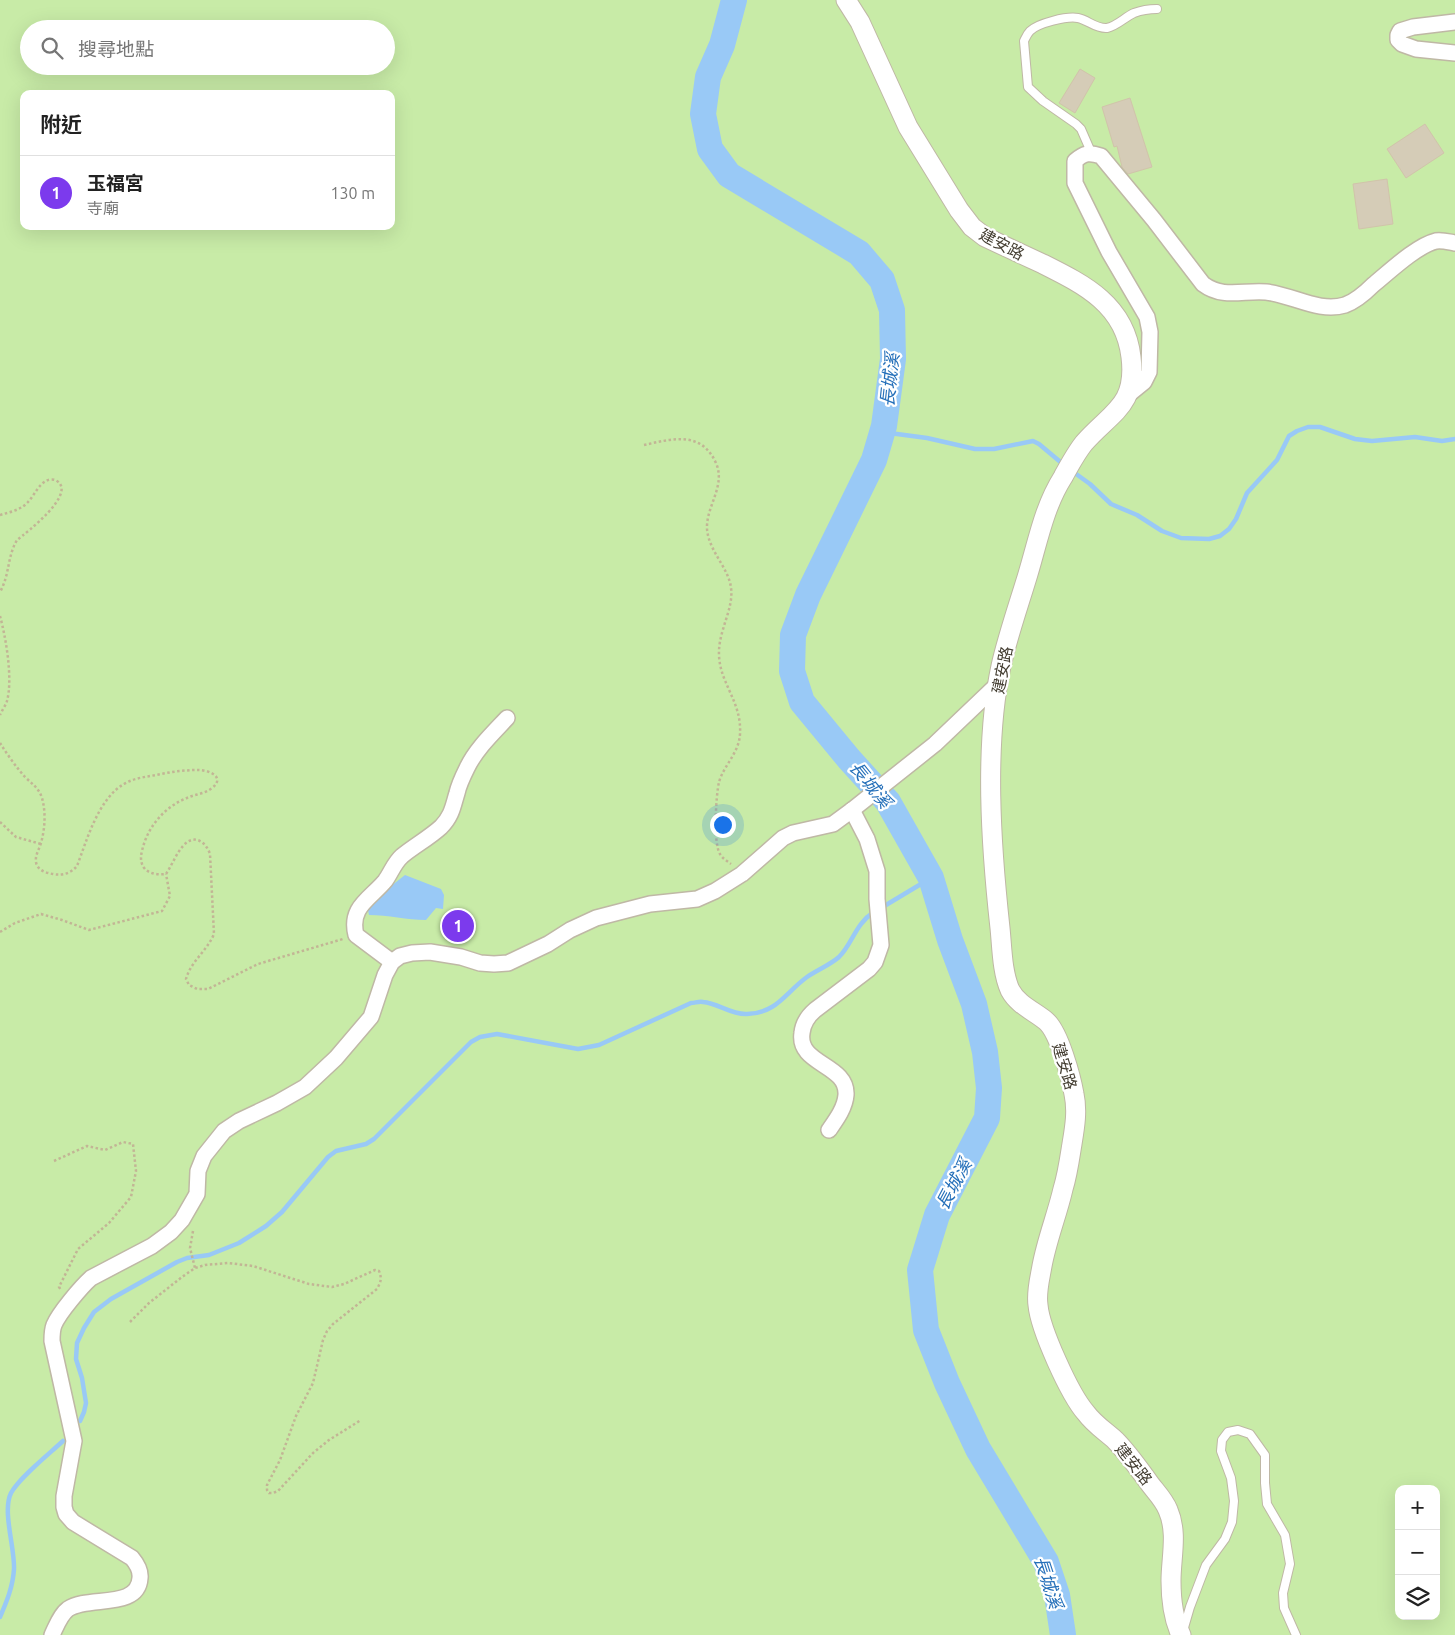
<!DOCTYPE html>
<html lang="zh-TW">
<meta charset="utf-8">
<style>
body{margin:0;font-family:Ubuntu,"Noto Sans TC",sans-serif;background:#f6f6f6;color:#222}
.controls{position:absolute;right:15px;bottom:15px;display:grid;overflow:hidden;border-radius:10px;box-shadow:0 5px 20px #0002}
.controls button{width:45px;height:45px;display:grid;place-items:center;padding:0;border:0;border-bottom:1px solid #e0e0e0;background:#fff;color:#222;font:25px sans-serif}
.you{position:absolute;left:722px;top:824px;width:18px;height:18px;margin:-12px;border:4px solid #fff;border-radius:50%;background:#1a73e8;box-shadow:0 0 0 8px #1a73e833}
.badge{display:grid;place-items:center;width:32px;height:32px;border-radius:50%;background:#7c3aed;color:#fff;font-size:16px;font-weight:700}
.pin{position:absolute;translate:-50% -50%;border:2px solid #fff;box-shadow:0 1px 5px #0006}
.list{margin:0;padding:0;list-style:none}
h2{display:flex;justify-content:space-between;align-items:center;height:65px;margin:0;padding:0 20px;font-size:21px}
h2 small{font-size:16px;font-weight:400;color:#767676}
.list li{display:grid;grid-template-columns:32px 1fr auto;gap:15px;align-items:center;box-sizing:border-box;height:75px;padding:0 20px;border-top:1px solid #e0e0e0}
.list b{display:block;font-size:19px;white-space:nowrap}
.list p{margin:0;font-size:16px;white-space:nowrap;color:#767676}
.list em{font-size:16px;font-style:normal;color:#767676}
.icon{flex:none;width:28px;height:28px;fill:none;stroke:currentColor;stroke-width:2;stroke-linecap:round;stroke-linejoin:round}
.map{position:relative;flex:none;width:1455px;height:1635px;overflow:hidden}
.search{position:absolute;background:#fff;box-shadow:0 5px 20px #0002;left:20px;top:20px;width:375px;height:55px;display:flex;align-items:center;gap:12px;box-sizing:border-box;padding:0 18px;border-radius:28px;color:#767676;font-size:19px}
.panel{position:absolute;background:#fff;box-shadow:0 5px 20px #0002;left:20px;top:90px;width:375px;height:140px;border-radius:10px}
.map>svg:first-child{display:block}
.green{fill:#c8eba7;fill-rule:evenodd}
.water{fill:#99c9f6}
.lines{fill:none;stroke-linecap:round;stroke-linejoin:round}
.stream{stroke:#99c9f6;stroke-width:4.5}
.river{stroke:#99c9f6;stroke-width:26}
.building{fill:#d5ccb7;stroke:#d1c4aa}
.service-casing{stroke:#bfb8a5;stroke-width:10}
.minor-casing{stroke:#bfb8a5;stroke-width:18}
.tertiary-casing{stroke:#bfb8a5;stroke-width:21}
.path{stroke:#c2b595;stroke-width:2.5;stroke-dasharray:2.5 2.5;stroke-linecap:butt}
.service{stroke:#fff;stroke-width:8}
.minor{stroke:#fff;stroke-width:15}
.tertiary{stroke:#fff;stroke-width:19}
.labels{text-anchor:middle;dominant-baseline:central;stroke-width:4.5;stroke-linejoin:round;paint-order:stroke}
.street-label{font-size:16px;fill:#453f33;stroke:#fff}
.water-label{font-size:18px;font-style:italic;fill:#246fb9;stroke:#fff}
</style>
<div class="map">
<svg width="1455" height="1635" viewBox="0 0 1455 1635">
<rect width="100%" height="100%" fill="#f3efe3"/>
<path class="green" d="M0,0H1455V1635H0ZM29,29H386V66H29ZM24,94H391V226H24ZM1399,1489H1436V1616H1399Z"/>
<path class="water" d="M405,875L441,889L444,895L443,909L436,908L426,920C407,920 388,915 369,915L367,905Z"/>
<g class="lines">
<g class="stream">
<polyline points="882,432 927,438 975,449 994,449 1033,441 1039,444 1064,465"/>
<polyline points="1072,471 1090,484 1111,504 1137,515 1162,531 1181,538 1209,539 1220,536 1229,529 1236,519 1247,493 1277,460 1289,436 1297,431 1308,427 1320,427 1355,439 1372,441 1415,437 1442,441 1455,439"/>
<polyline points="881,908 931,878"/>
<path d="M80,1421L84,1412L86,1403L82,1378L76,1359L77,1343L84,1328L94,1312L111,1299L177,1262L187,1258L209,1255L239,1243L266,1226L282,1212L328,1157L336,1151L366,1144L374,1139L471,1042L480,1037L497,1034L578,1049L599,1045L691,1003C695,1003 699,1001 703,1002C718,1003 731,1015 747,1014C777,1013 785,993 807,977C817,970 830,965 839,957C853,943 855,924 874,912"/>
<path d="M0,1617C7,1601 13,1586 14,1569C15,1548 2,1511 11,1493C20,1477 49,1454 63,1441"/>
</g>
<polyline class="river" points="734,0 722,45 708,77 703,114 710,149 729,175 859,253 882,280 892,310 893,359 884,426 874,460 808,595 793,635 792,671 802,702 849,759 888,802 931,878 950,940 974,1004 985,1052 989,1088 987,1118 937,1215 920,1270 926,1330 947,1383 978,1449 1046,1562 1057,1595 1063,1635"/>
</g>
<g class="building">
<polygon points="1080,69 1095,78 1075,113 1059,103"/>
<polygon points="1130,98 1152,167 1128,174 1122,167 1117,146 1114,147 1102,107"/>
<polygon points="1425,124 1444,153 1406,178 1387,149"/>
<polygon points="1387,179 1393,224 1359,229 1353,184"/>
</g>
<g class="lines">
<defs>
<g id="service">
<path d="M1091,152L1081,129L1076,124L1043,101L1028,87L1024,41C1026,37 1027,34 1030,31C1038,23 1067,16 1078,18C1088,20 1096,29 1107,28C1117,26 1125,17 1134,13C1142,10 1149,9 1157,9"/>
<polyline points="1183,1631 1190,1607 1206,1565 1225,1539 1232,1522 1234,1501 1231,1478 1221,1451 1222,1440 1228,1432 1238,1430 1250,1434 1265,1455 1265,1483 1267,1504 1285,1535 1290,1564 1283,1593 1284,1608 1296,1635"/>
</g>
<g id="minor">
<polyline points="1455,22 1413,27 1400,31 1398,35 1398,40 1402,44 1416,49 1455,53"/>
<path d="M1128,395L1144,382L1149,372L1150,332L1147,317L1109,252L1075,183V161C1084,153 1089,152 1101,156L1154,220L1203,284C1223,299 1243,290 1266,292C1293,295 1319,313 1345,305C1356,301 1365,293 1373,285C1389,272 1416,246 1436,241C1442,240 1449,242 1455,243"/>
<path d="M392,962L356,935C349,907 370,899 385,881C391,873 394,863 402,856C414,846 429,838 441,827C452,816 453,806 457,793C459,784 463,776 467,768C476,749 493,733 507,718"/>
<path d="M829,1130C836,1120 845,1108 846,1095C848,1064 797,1065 802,1033C803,1023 808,1016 815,1010L869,969L875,962L881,945L877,899V871L867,839L852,810"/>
<path d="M52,1635C56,1627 60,1615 68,1609C88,1595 138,1610 140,1578C141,1570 137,1564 132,1558L73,1522L66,1514L64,1507V1496L74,1441L52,1341C52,1335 52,1330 54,1325C59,1313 81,1287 91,1278L152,1246L171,1232L182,1220L197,1194L198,1171L204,1156L224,1131L239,1121L277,1103L305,1087L336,1058L371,1017L385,975L392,962L400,956L412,953L430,952L461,957L480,963L494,964L508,963L548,944L570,930L596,918L650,904L697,899L715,891L742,874L783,838L793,833L833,824L852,810L935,744L999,683"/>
</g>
<path id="tertiary" d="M846,0L860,22L908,127L959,210L972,227L985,237C1004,246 1024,255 1043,264C1085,285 1125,305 1131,357C1137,406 1111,412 1084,443C1076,453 1069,466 1063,477C1044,507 1038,541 1028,574C1019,604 1008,635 1001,666C984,746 991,846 1000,928C1002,947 1002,972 1010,990C1018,1005 1034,1011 1046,1021C1059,1032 1071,1077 1074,1094C1078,1113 1074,1131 1071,1150C1069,1163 1067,1176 1063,1189C1057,1215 1047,1239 1042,1266C1040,1278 1036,1292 1038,1305C1040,1329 1070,1395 1086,1413C1094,1424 1105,1431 1115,1440C1128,1453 1139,1469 1150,1484C1156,1492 1164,1500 1168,1510C1178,1533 1171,1557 1171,1581C1171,1599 1173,1618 1181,1635"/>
</defs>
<use href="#service" class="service-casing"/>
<use href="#minor" class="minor-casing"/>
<use href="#tertiary" class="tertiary-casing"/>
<g class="path">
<path d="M644,445C672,439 701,430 716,463C726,486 706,506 707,529C709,552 729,568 731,588C734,609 718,631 719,655C720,684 742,702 740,734C739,753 724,765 719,782C716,795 713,843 720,854C722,858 727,861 731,864"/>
<path d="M0,515C10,512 21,510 28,502C34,496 38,485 46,481C49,479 54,479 57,481C77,494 26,533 17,540C7,557 10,574 0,592"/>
<path d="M0,616C6,638 13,679 7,701C6,705 2,710 0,715"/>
<path d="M0,743C7,754 16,767 25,777C32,784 39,788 42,798C46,812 45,829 41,843C39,850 35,855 36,862C37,870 46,873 53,874C63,876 71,873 77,866C87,840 98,799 124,784C134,778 145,777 156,775C170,772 184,770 198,770C209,770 226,777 212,788C205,794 195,794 187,798C166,806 149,825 143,847C141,854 139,862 145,869C150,874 159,875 166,874C172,865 176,854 183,846C194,833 206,842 210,854L214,934C207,951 191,961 186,979L189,985L197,989H208L258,964L343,939"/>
<polyline points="0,822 16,837 41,844"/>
<polyline points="0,932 15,923 41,914 62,920 89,930 162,911 170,896 166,874"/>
<polyline points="54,1161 87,1146 105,1150 123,1142 133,1144 136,1171 131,1197 109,1223 78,1249 59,1287 61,1290"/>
<polyline points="193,1231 190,1248 195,1268"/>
<path d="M130,1322L149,1303L182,1277L195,1268L205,1265L228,1263L253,1266L309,1284L332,1287L344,1284L375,1270L379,1271C382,1278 381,1282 377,1289L333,1324L327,1331L323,1340L313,1383L296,1416L280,1460L267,1485V1490L269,1493H273L278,1491L313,1453L329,1440L361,1420"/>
</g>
<use href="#service" class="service"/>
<use href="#minor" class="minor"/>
<use href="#tertiary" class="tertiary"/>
</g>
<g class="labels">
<g class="street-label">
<text transform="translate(1002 244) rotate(28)">建安路</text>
<text transform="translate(1002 670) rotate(-79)">建安路</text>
<text transform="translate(1065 1066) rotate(73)">建安路</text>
<text transform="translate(1134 1464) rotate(51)">建安路</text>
</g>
<g class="water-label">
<text transform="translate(889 380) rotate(-84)">長城溪</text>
<text transform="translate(871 784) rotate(51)">長城溪</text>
<text transform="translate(953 1184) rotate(-62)">長城溪</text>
<text transform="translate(1049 1582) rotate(72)">長城溪</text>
</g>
</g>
</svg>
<div class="controls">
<button>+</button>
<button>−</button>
<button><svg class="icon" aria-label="layers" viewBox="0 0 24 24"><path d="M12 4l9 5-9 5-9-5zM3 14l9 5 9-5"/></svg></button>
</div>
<div class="you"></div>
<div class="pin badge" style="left:458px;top:926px">1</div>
<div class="search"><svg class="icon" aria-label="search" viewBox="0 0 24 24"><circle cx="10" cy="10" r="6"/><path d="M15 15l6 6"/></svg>搜尋地點</div>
<section class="panel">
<h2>附近<small></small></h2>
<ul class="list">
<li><span class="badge">1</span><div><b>玉福宮</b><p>寺廟</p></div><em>130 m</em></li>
</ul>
</section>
</div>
